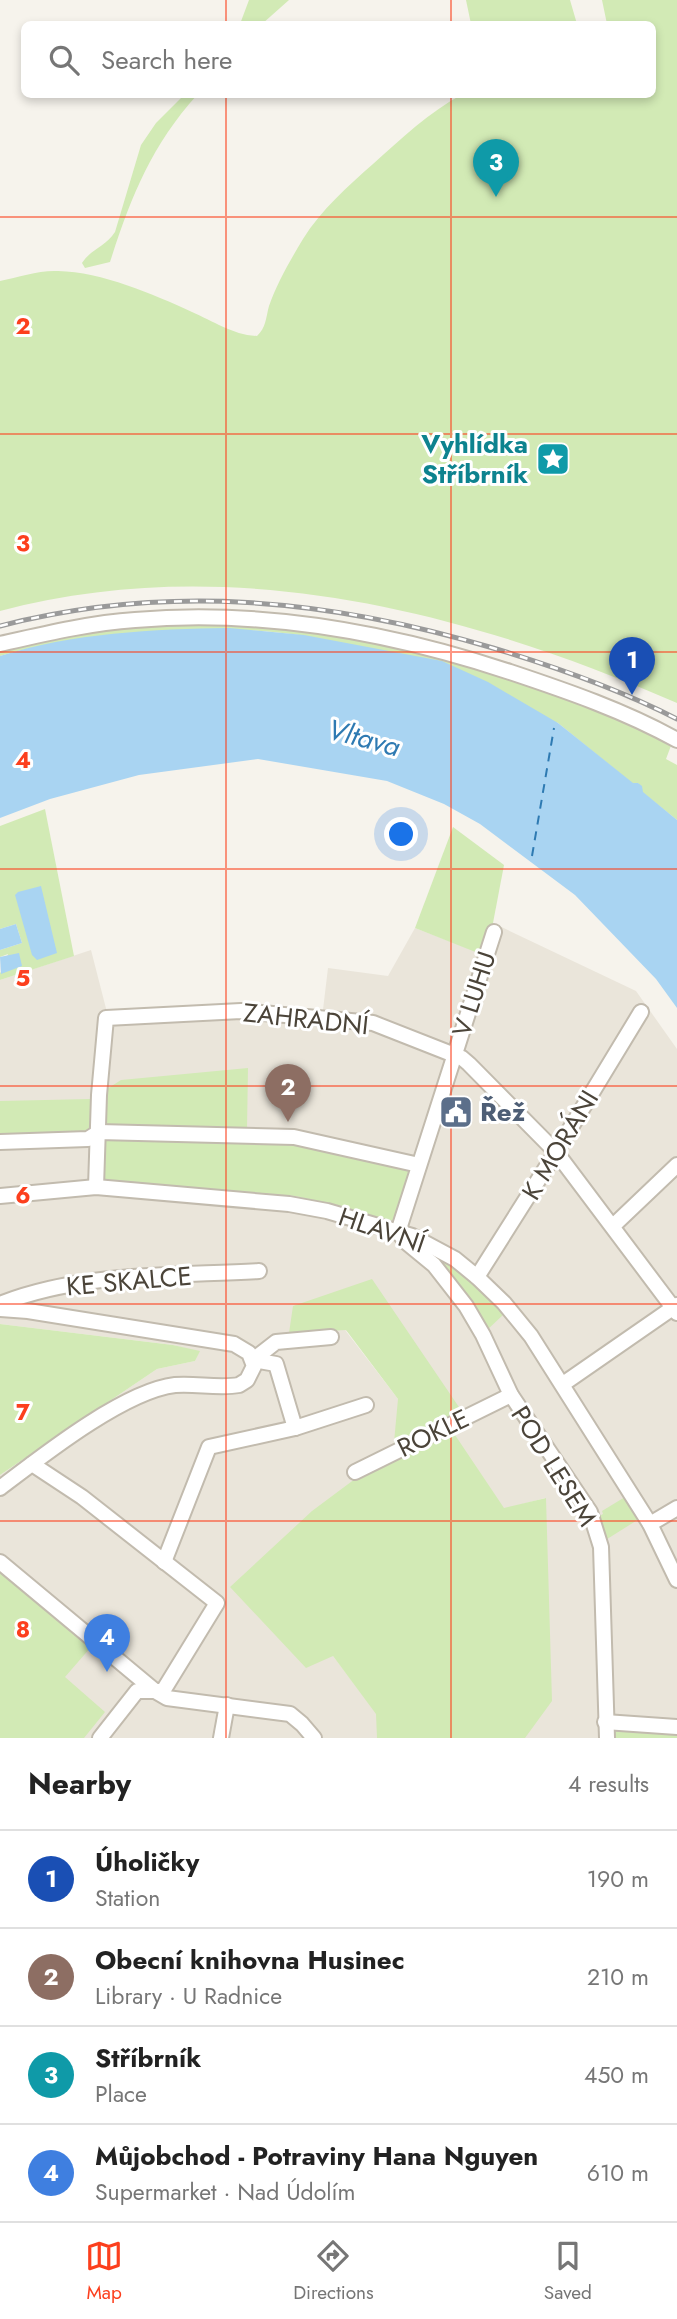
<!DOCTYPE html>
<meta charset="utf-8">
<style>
body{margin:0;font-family:Jost,sans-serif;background:#f2f2f2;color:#222}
.you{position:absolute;left:402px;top:835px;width:24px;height:24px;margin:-18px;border:5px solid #fff;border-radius:50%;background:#1a73e8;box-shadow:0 0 0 10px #1a73e833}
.badge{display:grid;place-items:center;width:46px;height:46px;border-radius:50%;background:#fc3f1d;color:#fff;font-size:23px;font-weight:700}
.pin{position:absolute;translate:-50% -58px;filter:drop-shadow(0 2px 4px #0008)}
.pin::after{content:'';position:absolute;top:37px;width:24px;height:21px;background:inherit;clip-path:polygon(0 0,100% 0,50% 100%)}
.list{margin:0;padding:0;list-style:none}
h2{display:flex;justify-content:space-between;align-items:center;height:91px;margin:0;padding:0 28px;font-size:30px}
h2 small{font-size:23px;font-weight:400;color:#767676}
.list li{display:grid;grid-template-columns:46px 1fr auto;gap:21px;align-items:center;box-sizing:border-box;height:98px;padding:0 28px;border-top:2px solid #e0e0e0}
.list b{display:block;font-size:26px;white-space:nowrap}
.list p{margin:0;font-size:23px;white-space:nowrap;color:#767676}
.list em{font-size:23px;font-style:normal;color:#767676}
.icon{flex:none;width:38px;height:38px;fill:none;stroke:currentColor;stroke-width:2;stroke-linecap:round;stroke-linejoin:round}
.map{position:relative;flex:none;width:677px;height:1738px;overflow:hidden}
.search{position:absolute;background:#fff;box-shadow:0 4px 10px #0003;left:21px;right:21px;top:21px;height:77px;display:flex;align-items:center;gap:18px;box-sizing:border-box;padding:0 24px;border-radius:10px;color:#767676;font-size:26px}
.sheet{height:483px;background:#fff}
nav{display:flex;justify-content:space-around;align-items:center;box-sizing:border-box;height:98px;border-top:2px solid #e0e0e0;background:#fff;font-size:19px;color:#767676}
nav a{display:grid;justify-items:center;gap:4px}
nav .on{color:#fc3f1d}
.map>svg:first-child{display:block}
.residential{fill:#eae5da;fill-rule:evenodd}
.green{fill:#d2eab5}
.water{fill:#a9d4f2}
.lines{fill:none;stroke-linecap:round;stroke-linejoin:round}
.ferry{stroke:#2e7ab2;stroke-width:2;stroke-dasharray:9 7;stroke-linecap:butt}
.minor-casing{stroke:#c2bbae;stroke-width:18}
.minor{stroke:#fff;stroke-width:14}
.rail-casing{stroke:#9a9a9a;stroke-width:5}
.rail{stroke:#fff;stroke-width:2.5;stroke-dasharray:8;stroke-linecap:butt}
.grid{fill:none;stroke:#fc3f1d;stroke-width:2;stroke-opacity:0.55}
.labels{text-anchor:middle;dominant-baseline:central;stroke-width:6;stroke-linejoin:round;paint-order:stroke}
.culture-label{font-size:26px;font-weight:bold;fill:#0d838f;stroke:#fff;text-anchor:end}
.street-label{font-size:26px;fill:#4b4439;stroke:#fff}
.service-label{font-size:26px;font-weight:bold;fill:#4e5e75;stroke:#fff;text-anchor:start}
.water-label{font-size:28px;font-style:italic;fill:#2e7ab2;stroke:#fff}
.grid-label{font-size:23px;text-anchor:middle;font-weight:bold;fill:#fc3f1d;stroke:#fff;stroke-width:6;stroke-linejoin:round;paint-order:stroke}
</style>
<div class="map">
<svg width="677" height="1738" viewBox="0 0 677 1738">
<rect width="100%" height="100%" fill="#f6f3ec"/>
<path class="residential" d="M493,923L636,991L677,1049V1738H525L545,1498L504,1509L333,1656L377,1714V1738H0V1475L157,1369L195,1361L199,1352L173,1345L0,1324V980L91,950L110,1024L257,1014L322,1018L328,968L388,976L415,928L483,954ZM345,1330L464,1416L398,1399Z"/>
<g class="green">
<polygon points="249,0 289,0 262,24 240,24"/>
<polygon points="466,0 570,0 577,24 471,24"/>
<path d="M602,0H677V703C466,611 229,550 0,611V281C19,277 39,270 58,271C102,272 153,294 192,312C213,321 233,335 257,336C266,328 266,317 269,306C277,283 291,259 303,239C321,210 348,186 373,164C402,138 429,112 463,94H652V24H607Z"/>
<path d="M184,95H197C151,146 131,197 110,262L85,268L82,263C91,249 105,247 115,232L141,145L156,123Z"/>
<path d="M181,619L283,622L463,659L560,695L672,743L666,759L677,765V820L642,792L638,783L633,784L558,723L341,643C268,626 196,627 122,635C81,639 39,644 0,656V645Z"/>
<polygon points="45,809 74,956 0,980 0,972 1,973 8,954 0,957 0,950 22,943 16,924 0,929 0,826"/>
<polygon points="453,827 504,865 493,923 483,955 415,928"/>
<polygon points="248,1068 247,1129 104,1125 104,1091 121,1080"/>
<polygon points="90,1099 93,1103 92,1133 0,1137 0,1101"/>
<polygon points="103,1137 300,1144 407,1167 410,1172 395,1219 390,1221 342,1206 295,1196 103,1180"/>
<path d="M414,1246C453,1260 475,1285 504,1314L486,1331Z"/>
<polygon points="372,1279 465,1416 393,1453 398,1399 346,1330 289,1333 293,1306"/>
<polygon points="0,1324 173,1345 200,1351 195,1361 157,1369 0,1475"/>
<polygon points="451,1429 504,1508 546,1498 552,1701 525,1738 377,1738 376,1714 333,1656 306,1668 230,1587 312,1511 371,1467"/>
<polygon points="625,1497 639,1519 604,1541 596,1518 603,1514 602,1511"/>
<polygon points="0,1571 91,1647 65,1677 105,1712 84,1738 0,1738"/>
<polygon points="613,1724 677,1730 677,1738 610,1738"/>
</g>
<g class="water">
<path d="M229,628L304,635L442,661L488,682L558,723L633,783H638L642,786L643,792L677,820V1008L656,979L575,895L480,824L444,804L387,781L258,759L139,775L50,799L0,818V656C72,633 154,629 229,628Z"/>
<polygon points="41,886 57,953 37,960 32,955 15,895 18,892"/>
<polygon points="16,924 22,943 0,950 0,929"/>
<polygon points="19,953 22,966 1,974 0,957"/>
</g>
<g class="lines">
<polyline class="ferry" points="532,856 554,728"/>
<defs>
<g id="minor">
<path d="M0,644C44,634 90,623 135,620C264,609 389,632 510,672C567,691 625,711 677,740"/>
<polyline points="494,932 398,1232 406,1242 434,1265 466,1306 483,1335 511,1395 590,1512 601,1547 607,1738"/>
<polyline points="0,1142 88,1139 99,1132 294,1137 419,1165"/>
<polyline points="96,1187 99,1095 106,1018 241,1011 373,1023 462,1058 469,1064 556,1152 677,1313"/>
<polyline points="0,1196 96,1187 289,1204 327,1211 412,1236 455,1259 477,1277 504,1303 531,1336 650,1524 677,1580"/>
<polyline points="613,1226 677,1165"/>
<polyline points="477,1277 556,1152 641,1012"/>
<path d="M0,1304C81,1272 174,1276 259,1271"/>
<path d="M0,1309L28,1311L234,1344L249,1353L254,1366L247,1380L239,1385C218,1389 196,1383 175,1385C124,1391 42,1456 0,1488"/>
<polyline points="253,1360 276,1364 295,1428"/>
<polyline points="253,1360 276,1342 331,1337"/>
<polyline points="563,1384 677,1305"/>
<polyline points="32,1464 82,1497 217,1603 163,1691 137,1691 100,1738"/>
<polyline points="355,1472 511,1395"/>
<polyline points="650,1524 677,1508"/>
<polyline points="0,1562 155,1691 167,1698 290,1714 302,1724 314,1738"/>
<polyline points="164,1562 209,1447 295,1428 366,1405"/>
<polyline points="605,1722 677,1727"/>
<polyline points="221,1738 227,1705"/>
</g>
</defs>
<use href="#minor" class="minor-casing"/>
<use href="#minor" class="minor"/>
<defs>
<path id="rail" d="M0,626C167,583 329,599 493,648C556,667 619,689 677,719"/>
</defs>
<use href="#rail" class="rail-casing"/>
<use href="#rail" class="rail"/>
</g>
<path class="grid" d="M226,0V24M451,0V24M226,94V1738M451,94V1738M0,217H677M0,434H677M0,652H677M0,869H677M0,1086H677M0,1304H677M0,1521H677"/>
<defs>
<symbol id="sight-square" viewBox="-11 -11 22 22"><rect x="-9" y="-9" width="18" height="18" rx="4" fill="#0f9aa8" stroke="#fff"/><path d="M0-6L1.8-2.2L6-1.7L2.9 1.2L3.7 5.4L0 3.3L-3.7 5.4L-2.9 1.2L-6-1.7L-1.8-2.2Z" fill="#fff"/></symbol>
<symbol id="civic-square" viewBox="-11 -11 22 22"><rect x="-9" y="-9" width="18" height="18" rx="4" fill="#5c6f8a" stroke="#fff"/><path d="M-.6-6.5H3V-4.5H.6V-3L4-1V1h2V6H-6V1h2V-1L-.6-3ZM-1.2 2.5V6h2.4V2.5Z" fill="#fff"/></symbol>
</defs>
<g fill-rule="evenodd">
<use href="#sight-square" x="534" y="440" width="38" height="38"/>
<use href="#civic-square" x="437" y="1093" width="38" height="38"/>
</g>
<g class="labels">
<g class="culture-label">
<text x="528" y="444">Vyhlídka<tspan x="528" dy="30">Stříbrník</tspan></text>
</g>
<g class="street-label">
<text transform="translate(474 994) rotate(-72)">V LUHU</text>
<text transform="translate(306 1019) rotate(6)">ZAHRADNÍ</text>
<text transform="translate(560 1145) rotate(-59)">K MORÁNI</text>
<text transform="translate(382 1230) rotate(19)">HLAVNÍ</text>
<text transform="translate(129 1281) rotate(-5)">KE SKALCE</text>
<text transform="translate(433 1433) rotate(-26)">ROKLE</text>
<text transform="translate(554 1466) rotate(58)">POD LESEM</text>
</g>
<g class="service-label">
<text x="480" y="1112">Řež</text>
</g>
<g class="water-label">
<text transform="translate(364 738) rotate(15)">Vltava</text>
</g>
</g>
<g class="grid-label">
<text x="23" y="334">2</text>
<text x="23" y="551">3</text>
<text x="23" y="768">4</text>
<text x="23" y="986">5</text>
<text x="23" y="1203">6</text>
<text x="23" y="1420">7</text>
<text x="23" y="1637">8</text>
</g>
</svg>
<div class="you"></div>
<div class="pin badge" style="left:632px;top:695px;background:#1a4fb4">1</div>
<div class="pin badge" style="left:288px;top:1122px;background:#8d6e63">2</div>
<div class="pin badge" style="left:496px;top:197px;background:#0f9aa8">3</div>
<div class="pin badge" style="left:107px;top:1672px;background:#3f7fe0">4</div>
<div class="search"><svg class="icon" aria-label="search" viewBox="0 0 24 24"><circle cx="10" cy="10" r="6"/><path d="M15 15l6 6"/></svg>Search here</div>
</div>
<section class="sheet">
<h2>Nearby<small>4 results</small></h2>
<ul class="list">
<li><span class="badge" style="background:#1a4fb4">1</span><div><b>Úholičky</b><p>Station</p></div><em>190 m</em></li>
<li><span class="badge" style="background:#8d6e63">2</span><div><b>Obecní knihovna Husinec</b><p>Library · U Radnice</p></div><em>210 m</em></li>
<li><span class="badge" style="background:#0f9aa8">3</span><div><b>Stříbrník</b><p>Place</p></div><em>450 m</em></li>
<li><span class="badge" style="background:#3f7fe0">4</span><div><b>Můjobchod - Potraviny Hana Nguyen</b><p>Supermarket · Nad Údolím</p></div><em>610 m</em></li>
</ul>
</section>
<nav>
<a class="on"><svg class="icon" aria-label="map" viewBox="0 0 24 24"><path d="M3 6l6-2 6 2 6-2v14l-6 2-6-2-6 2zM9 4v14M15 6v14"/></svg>Map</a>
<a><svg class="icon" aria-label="directions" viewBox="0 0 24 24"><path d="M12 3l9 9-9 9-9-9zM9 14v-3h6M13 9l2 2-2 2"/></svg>Directions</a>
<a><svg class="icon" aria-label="saved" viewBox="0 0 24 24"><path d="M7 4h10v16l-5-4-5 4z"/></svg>Saved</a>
</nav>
